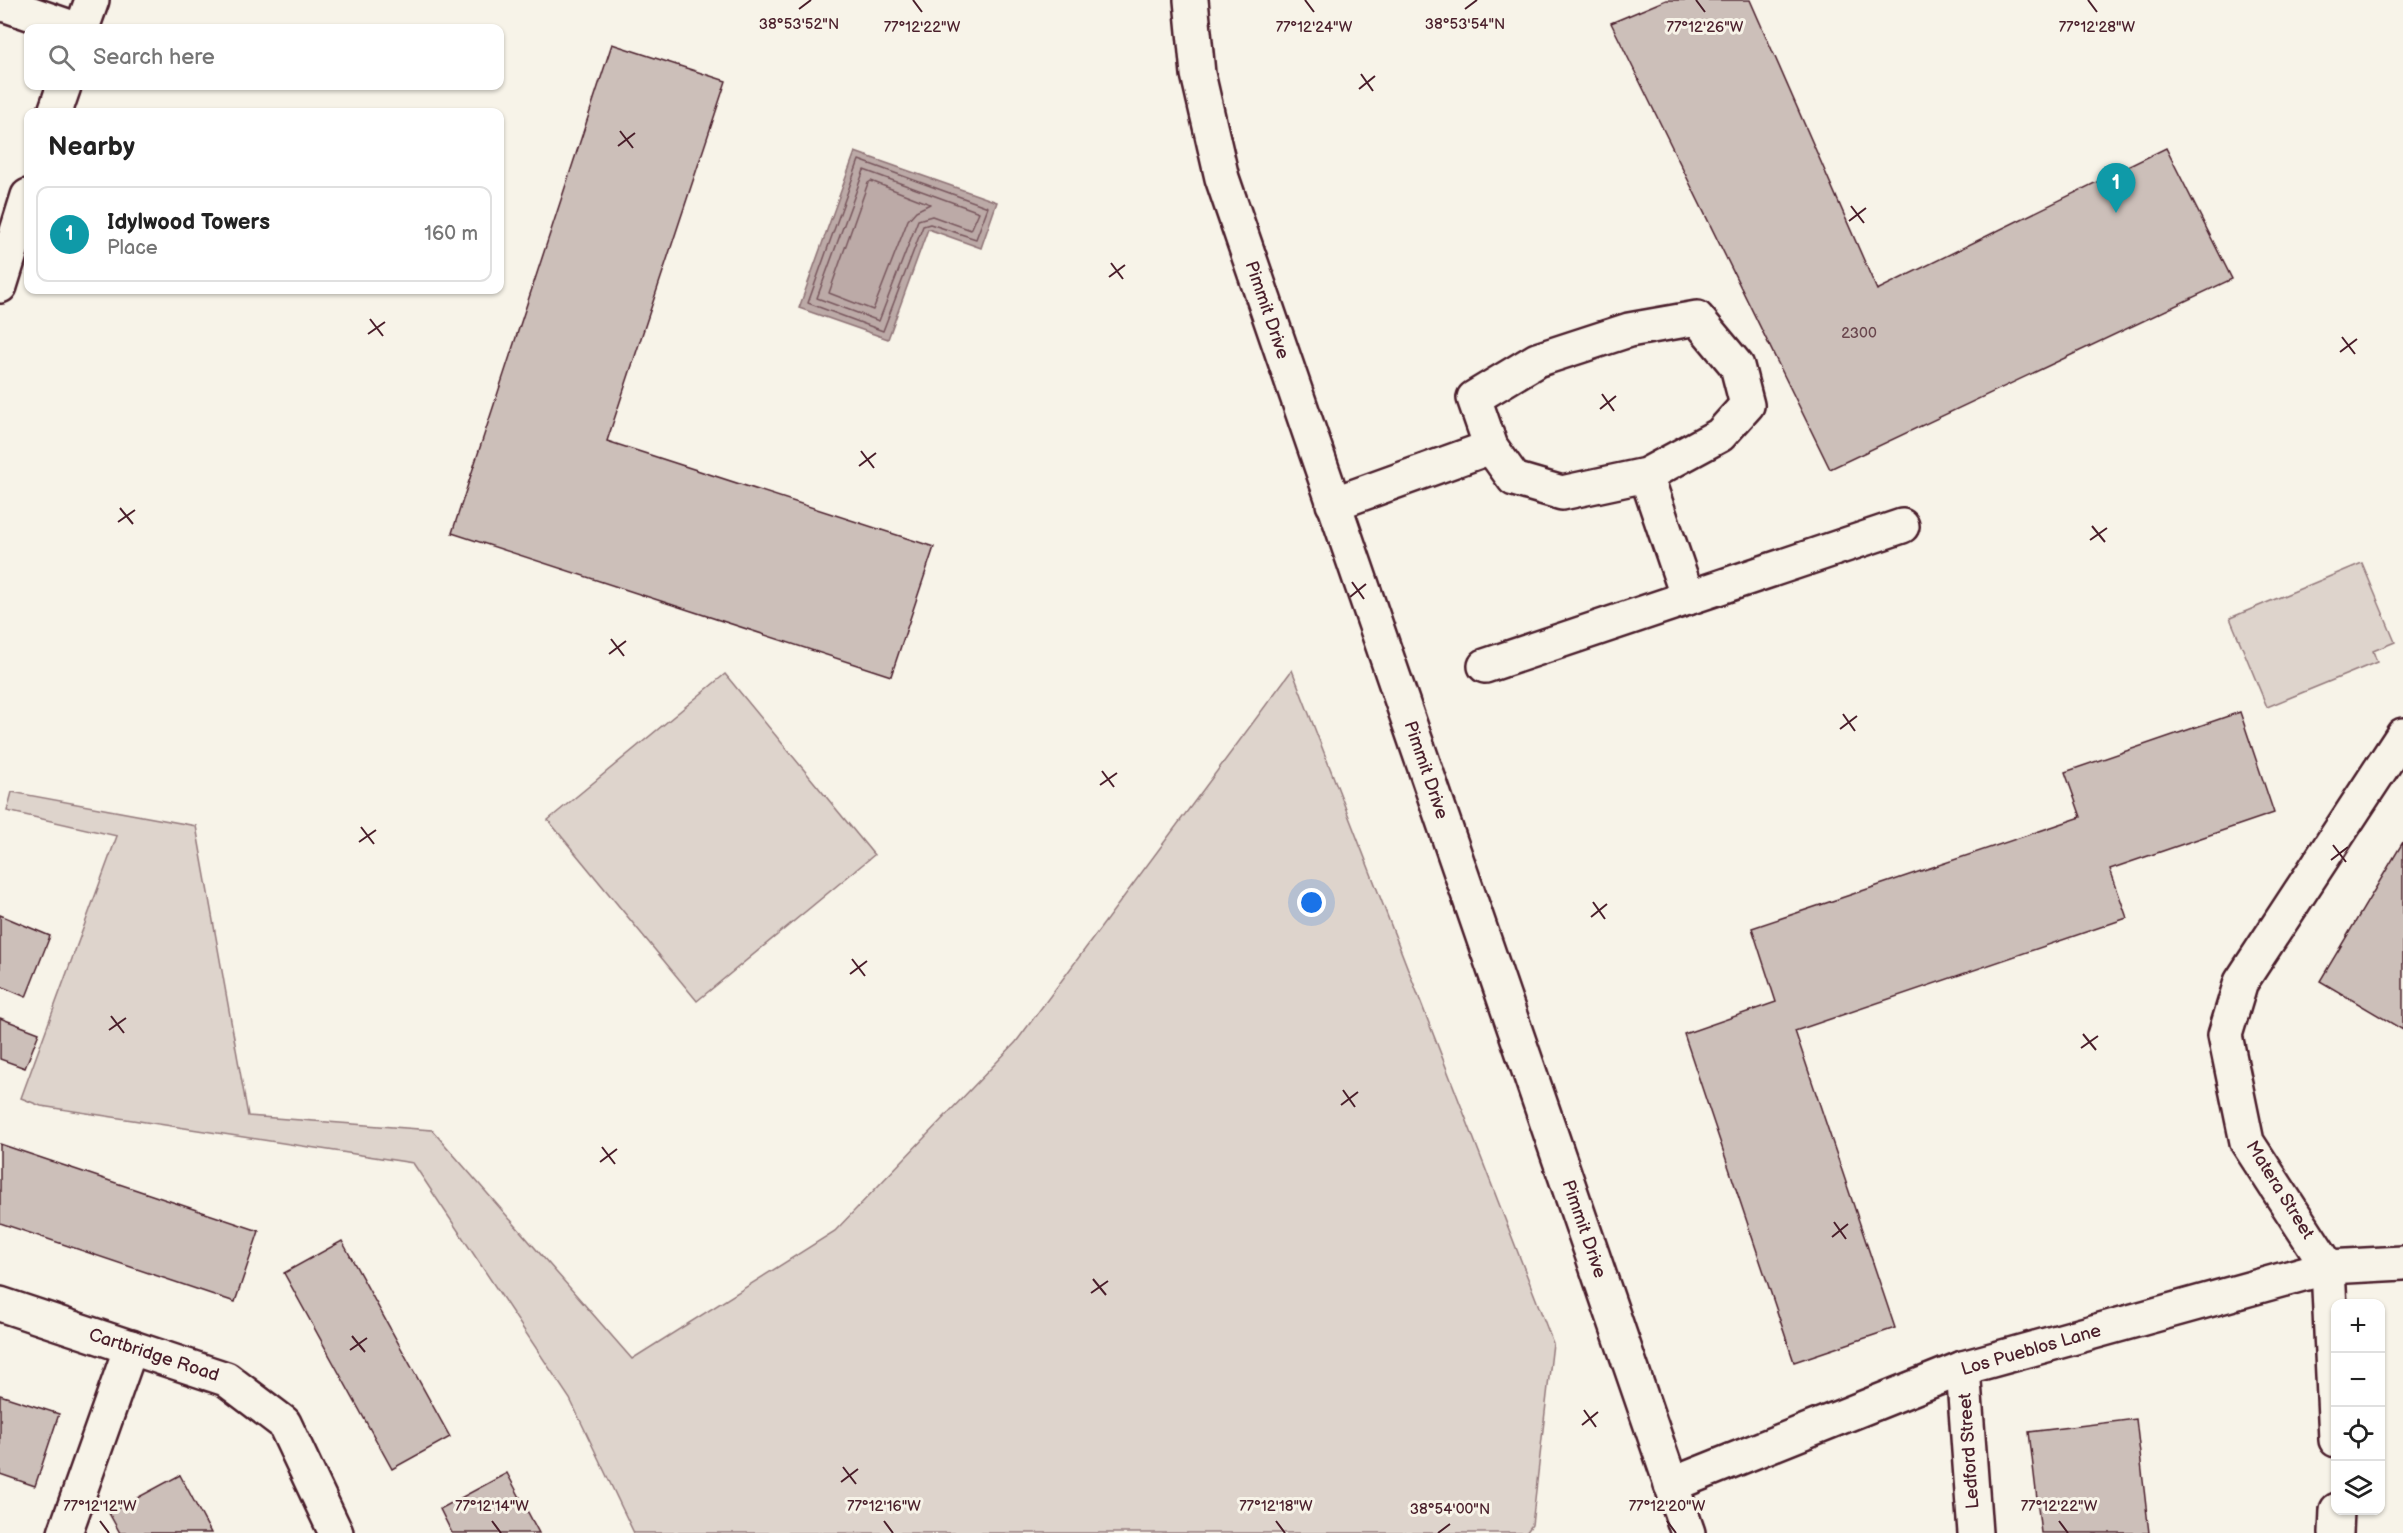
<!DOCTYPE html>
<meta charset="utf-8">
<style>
body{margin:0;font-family:"Balsamiq Sans",sans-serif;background:#f2f2f2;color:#222}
.controls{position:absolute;right:18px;bottom:18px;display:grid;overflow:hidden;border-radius:12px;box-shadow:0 2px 4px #0004}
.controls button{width:54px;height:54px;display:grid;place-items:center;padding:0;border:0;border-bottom:2px solid #e0e0e0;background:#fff;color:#222;font:30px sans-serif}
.you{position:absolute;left:1312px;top:903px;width:21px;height:21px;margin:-15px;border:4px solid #fff;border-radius:50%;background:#1a73e8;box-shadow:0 0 0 9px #1a73e833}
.badge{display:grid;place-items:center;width:39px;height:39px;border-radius:50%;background:#0f766e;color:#fff;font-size:20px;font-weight:700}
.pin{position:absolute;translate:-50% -50px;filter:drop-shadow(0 2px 3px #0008)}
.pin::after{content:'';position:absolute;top:32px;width:21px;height:18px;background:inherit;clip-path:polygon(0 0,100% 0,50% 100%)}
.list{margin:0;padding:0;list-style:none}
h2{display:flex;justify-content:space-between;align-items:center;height:78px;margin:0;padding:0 24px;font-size:26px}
h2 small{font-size:20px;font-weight:400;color:#767676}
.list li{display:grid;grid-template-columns:39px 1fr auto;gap:18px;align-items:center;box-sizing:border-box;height:96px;margin:0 12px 12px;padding:0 12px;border:2px solid #e0e0e0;border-radius:12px}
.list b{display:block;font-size:22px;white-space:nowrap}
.list p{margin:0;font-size:20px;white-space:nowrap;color:#767676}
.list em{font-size:20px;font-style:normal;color:#767676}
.icon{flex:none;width:33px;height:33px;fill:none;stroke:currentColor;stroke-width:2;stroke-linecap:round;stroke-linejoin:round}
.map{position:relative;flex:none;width:2403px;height:1533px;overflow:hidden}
.search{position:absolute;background:#fff;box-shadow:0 2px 4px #0004;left:24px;top:24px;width:480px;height:66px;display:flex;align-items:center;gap:15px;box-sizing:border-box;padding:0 21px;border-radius:12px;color:#767676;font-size:22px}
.panel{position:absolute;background:#fff;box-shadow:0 2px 4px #0004;left:24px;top:108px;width:480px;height:186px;border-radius:12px}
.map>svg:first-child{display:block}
.green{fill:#ded4cc;stroke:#947a7c;stroke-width:1.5}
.water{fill:#bcaaa7;stroke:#8e7275;stroke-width:1.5}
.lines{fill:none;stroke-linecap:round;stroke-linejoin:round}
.shore{stroke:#78575d;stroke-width:1.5}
.building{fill:#ccbfb9;stroke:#4a1f2b;stroke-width:1.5}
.minor-casing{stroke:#4a1f2b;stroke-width:38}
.major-casing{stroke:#4a1f2b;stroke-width:38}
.minor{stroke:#f7f3e8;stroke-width:33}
.major{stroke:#f7f3e8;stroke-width:33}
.ticks{fill:none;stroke:#4a1f2b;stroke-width:2}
.labels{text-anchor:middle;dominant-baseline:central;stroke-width:6;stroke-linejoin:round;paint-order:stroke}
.number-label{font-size:15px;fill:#6a474e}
.street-label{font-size:18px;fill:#4a1f2b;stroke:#f7f3e8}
.ticks-label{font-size:15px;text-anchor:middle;fill:#4a1f2b;stroke:#f7f3e8;stroke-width:6;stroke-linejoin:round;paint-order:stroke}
</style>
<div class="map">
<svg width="2403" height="1533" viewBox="0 0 2403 1533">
<rect width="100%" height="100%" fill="#f7f3e8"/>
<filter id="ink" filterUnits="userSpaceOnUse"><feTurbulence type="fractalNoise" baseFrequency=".0167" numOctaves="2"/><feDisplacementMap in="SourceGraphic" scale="12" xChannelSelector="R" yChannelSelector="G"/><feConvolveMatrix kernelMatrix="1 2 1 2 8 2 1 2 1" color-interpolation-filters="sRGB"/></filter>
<g filter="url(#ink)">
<g class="green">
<polygon points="2362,563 2395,642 2373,651 2377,662 2267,707 2230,618"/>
<polygon points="1292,670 1553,1343 1532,1525 1526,1533 634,1533 570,1399 413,1163 41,1106 21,1098 117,836 7,811 12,792 196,826 248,1116 432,1130 632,1359 835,1231 1016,1042"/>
<polygon points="725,674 874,855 697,1001 548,820"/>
</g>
<polygon class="water" points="855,152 997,202 981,248 928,229 888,339 799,308"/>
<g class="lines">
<g class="shore">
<polygon points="859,160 988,207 976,239 930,224 923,226 883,331 808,303"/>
<polygon points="864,170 979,212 971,230 932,216 918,220 879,321 817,298"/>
<polygon points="871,181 930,204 916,211 908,220 873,310 829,293 868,183"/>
</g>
</g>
<g class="building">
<polygon points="1666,0 1750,0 1877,290 2166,148 2232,279 1830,469 1611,23"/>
<polygon points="612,44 726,81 607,441 934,547 891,676 452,533"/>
<polygon points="2240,712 2274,813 2110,869 2127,918 1795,1031 1895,1328 1794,1362 1684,1034 1776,1002 1752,928 2081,817 2065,772"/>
<polygon points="2403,842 2403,1030 2320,981"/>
<polygon points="0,915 50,936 26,997 0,986"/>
<polygon points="0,1018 39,1033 25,1068 0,1059"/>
<polygon points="0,1144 259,1231 235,1302 0,1223"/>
<polygon points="342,1241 450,1437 392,1469 284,1273"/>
<polygon points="0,1395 59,1414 35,1486 0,1474"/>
<polygon points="2136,1419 2149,1533 2041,1533 2029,1432"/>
<polygon points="507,1473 539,1533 452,1533 440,1509"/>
<polygon points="180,1475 211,1533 120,1533 109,1513"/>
</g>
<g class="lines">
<defs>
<g id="minor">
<polyline points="1191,0 1198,74 1222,178 1688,1533"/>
<polyline points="0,3 73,28"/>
<polyline points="1646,475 1720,435 1747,405 1737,366 1697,318 1629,330 1537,360 1474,398 1491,447 1514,479 1562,493 1646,475 1688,598"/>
<polyline points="1333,504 1491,447"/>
<polyline points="1485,666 1902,526"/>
<polyline points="0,1304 226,1379 284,1423 336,1533"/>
<polyline points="1963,1368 1975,1533"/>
<polyline points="2336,1440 2328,1267 2247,1142 2225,1035 2241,982 2403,735"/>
<polyline points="1671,1485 1963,1368 2328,1267 2403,1263"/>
<polyline points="65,1533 131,1347"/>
<polyline points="2336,1533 2337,1510"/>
</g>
<g id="major">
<polyline points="82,28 92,0"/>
<polyline points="55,112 64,86"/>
<polyline points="0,286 28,196"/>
</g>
</defs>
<use href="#minor" class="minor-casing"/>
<use href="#major" class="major-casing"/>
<use href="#minor" class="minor"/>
<use href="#major" class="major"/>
</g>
</g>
<path class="ticks" d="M913,0L922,12M1305,0L1314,12M1696,0L1705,12M2088,0L2097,12M799,9L811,0M1465,9L1477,0M1361,74L1373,91M1359,89L1375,76M620,131L633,148M618,146L635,133M1851,206L1864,223M1849,221L1866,208M1111,263L1123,279M1109,277L1125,265M370,319L383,336M368,334L385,322M2342,337L2355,354M2340,352L2357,339M1602,394L1614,411M1600,409L1616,396M861,451L874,468M859,466L876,453M120,508L133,524M118,522L135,510M2092,526L2105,542M2090,540L2107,528M1352,582L1364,599M1350,597L1366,584M611,639L624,656M609,654L626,641M1843,714L1855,731M1840,729L1857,716M1102,771L1114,787M1100,785L1117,773M361,827L374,844M359,842L376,830M2333,845L2346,862M2331,860L2348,847M1593,902L1605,919M1591,917L1607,904M852,959L865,976M850,974L867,961M111,1016L124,1033M109,1030L126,1018M2083,1034L2096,1050M2081,1048L2098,1036M1343,1090L1355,1107M1341,1105L1358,1092M602,1147L615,1164M600,1162L617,1149M1834,1222L1846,1239M1832,1237L1848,1224M1093,1279L1106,1295M1091,1293L1108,1281M352,1336L365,1352M350,1350L367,1338M1584,1410L1596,1427M1582,1425L1598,1412M843,1467L856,1484M841,1482L858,1469M100,1521L109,1533M492,1521L501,1533M884,1521L893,1533M1276,1521L1285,1533M1667,1521L1676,1533M2059,1521L2068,1533M1438,1533L1450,1524"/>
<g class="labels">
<g class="number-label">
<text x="1859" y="333">2300</text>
</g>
<g class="street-label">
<text transform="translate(1267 310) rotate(71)">Pimmit Drive</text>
<text transform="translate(1426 770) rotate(71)">Pimmit Drive</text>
<text transform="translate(2280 1190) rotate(58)">Matera Street</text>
<text transform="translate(1584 1229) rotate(71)">Pimmit Drive</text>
<text transform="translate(2031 1350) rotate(-16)">Los Pueblos Lane</text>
<text transform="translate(154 1355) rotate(18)">Cartbridge Road</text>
<text transform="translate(1969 1451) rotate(-94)">Ledford Street</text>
</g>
</g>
<g class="ticks-label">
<text x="799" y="29">38°53'52"N</text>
<text x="1465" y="29">38°53'54"N</text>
<text x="922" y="32">77°12'22"W</text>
<text x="1314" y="32">77°12'24"W</text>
<text x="2097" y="32">77°12'28"W</text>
<text x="1705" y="32">77°12'26"W</text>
<text x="100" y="1511">77°12'12"W</text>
<text x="492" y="1511">77°12'14"W</text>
<text x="884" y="1511">77°12'16"W</text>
<text x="1276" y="1511">77°12'18"W</text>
<text x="1667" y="1511">77°12'20"W</text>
<text x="2059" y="1511">77°12'22"W</text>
<text x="1450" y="1514">38°54'00"N</text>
</g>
</svg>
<div class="controls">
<button>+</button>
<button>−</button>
<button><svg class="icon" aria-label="locate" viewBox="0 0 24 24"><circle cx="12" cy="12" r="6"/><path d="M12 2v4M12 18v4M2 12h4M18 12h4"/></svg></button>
<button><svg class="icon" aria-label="layers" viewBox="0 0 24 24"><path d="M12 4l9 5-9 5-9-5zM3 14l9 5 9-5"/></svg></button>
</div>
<div class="you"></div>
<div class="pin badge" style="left:2116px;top:213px;background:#0f9aa8">1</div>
<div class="search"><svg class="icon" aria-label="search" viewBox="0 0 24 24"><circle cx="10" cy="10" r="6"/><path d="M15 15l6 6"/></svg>Search here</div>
<section class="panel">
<h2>Nearby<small></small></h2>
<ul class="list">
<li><span class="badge" style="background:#0f9aa8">1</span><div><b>Idylwood Towers</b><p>Place</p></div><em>160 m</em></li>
</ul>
</section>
</div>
